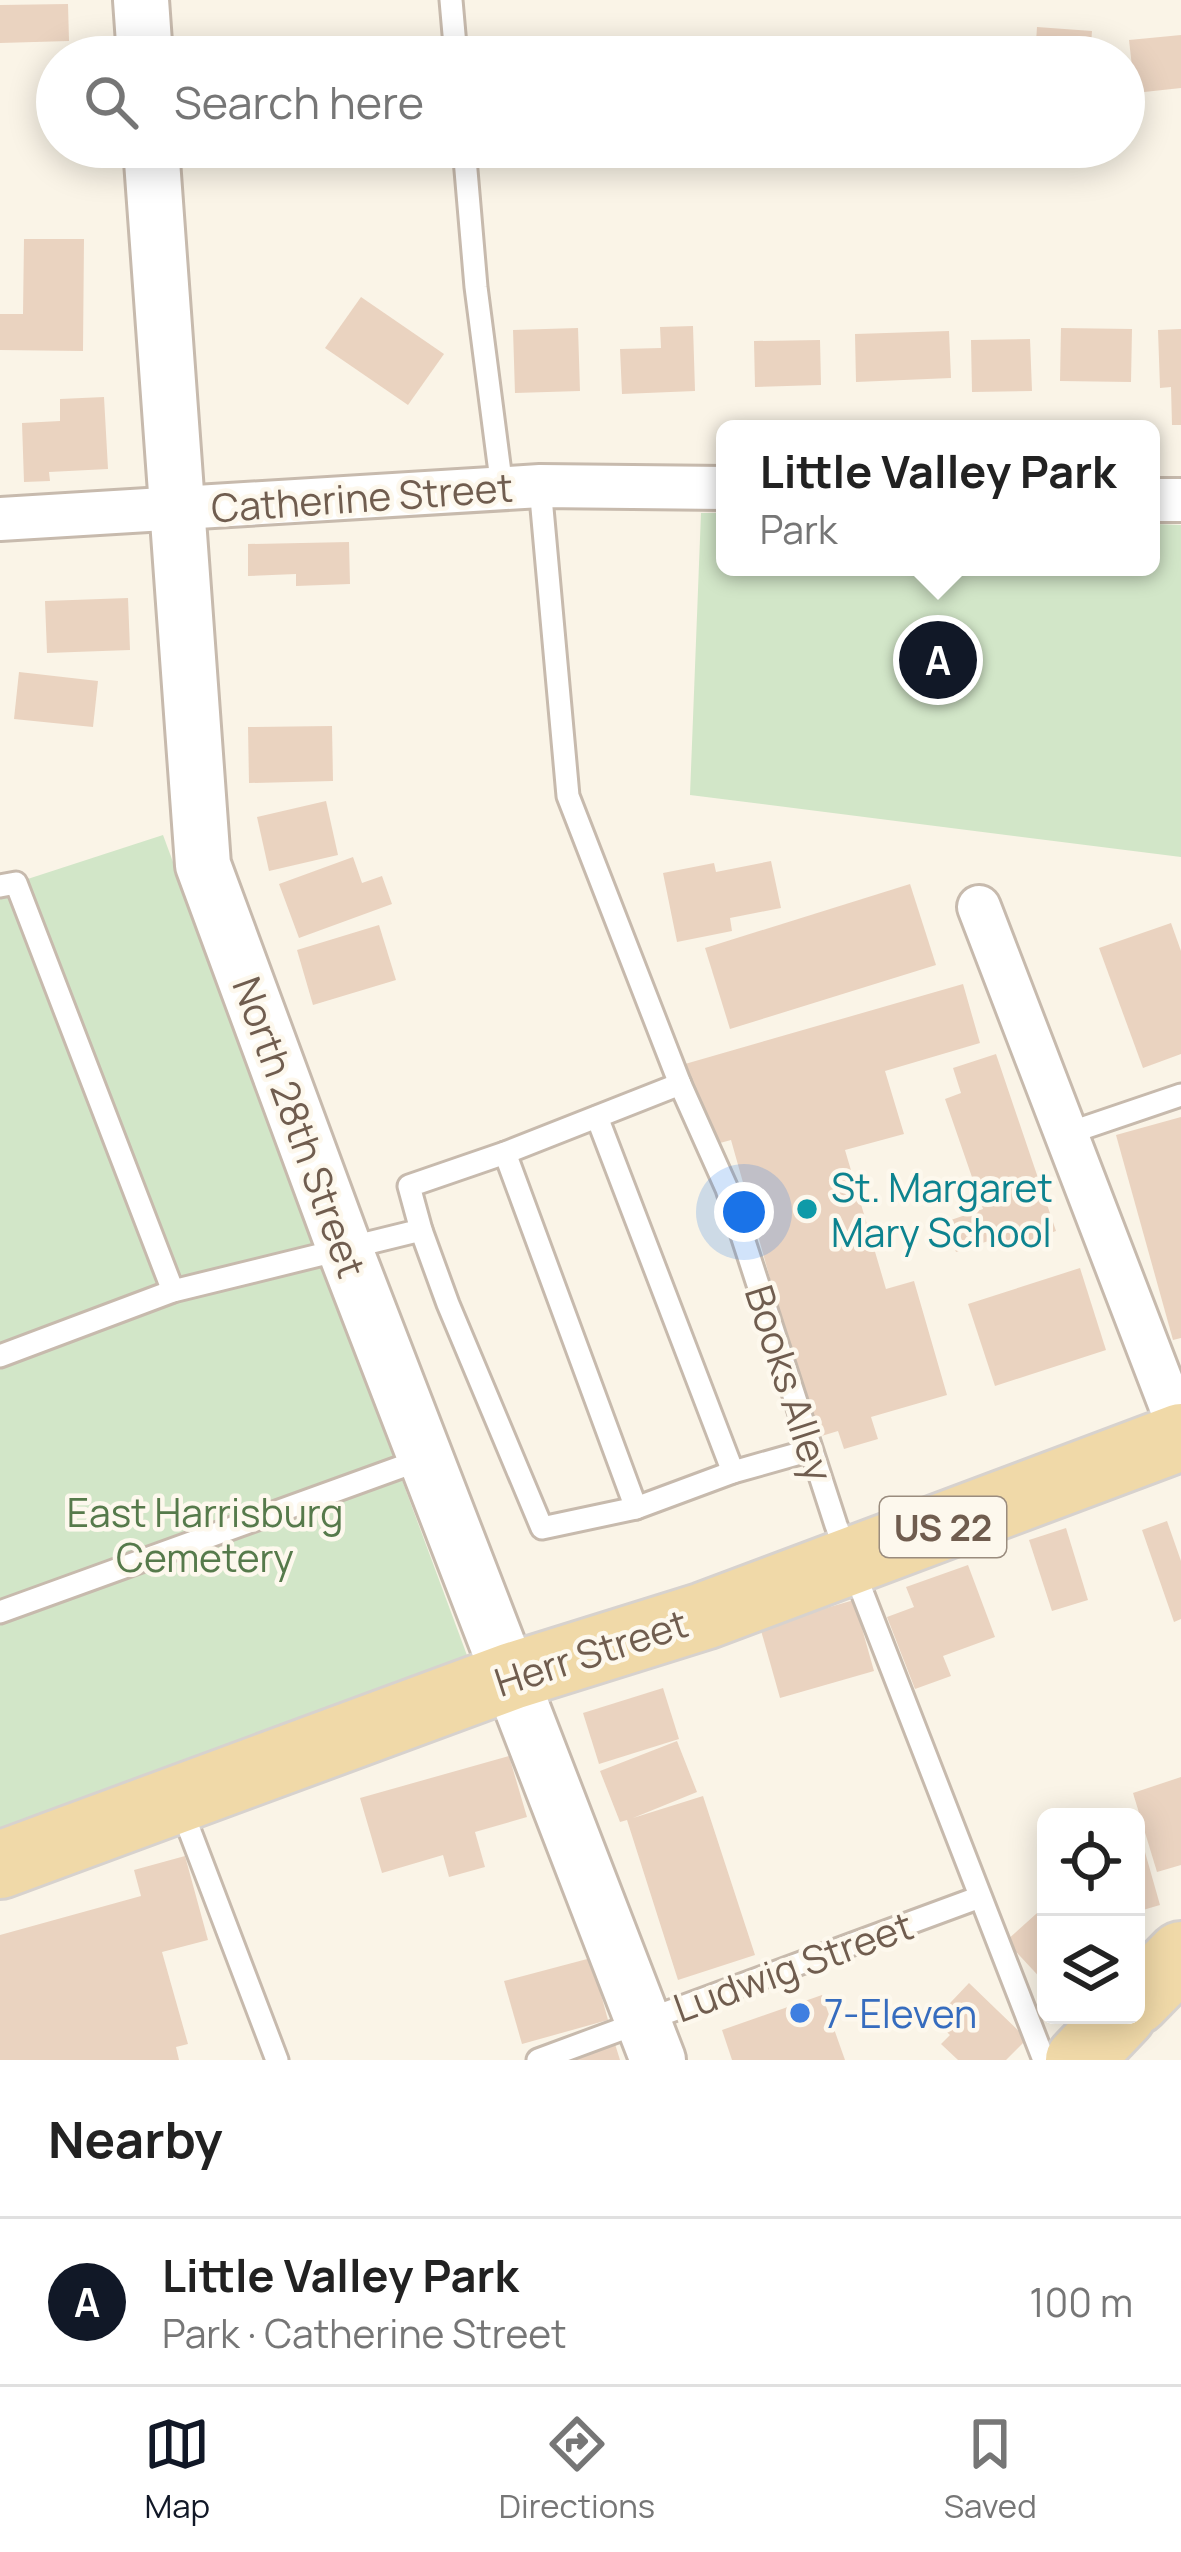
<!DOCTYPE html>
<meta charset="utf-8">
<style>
body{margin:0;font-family:Manrope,sans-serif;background:#f6f6f6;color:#222}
.controls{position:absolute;right:36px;bottom:36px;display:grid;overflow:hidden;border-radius:18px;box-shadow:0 6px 30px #0003}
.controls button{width:108px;height:108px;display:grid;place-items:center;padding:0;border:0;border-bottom:3px solid #e0e0e0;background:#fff;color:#222;font:60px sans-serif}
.you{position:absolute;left:744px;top:1212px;width:42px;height:42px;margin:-30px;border:9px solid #fff;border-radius:50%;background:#1a73e8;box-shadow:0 0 0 18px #1a73e833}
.badge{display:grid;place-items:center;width:78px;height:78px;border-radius:50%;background:#111827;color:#fff;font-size:39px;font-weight:700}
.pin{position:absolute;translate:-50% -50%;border:6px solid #fff;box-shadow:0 3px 12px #0006}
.popup{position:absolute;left:716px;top:420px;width:444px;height:156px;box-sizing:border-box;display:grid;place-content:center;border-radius:18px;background:#fff;filter:drop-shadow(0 3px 9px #0005);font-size:39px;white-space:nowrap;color:#767676}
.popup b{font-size:45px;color:#222}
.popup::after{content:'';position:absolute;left:50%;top:100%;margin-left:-24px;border:24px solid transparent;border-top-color:#fff}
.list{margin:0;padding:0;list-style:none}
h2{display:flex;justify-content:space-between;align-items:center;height:156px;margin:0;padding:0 48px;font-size:51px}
h2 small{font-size:39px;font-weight:400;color:#767676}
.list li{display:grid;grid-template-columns:78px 1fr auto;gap:36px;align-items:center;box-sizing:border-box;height:168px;padding:0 48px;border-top:3px solid #e0e0e0}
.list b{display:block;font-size:45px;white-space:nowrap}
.list p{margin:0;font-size:39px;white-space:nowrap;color:#767676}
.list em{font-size:39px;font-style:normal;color:#767676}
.icon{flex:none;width:66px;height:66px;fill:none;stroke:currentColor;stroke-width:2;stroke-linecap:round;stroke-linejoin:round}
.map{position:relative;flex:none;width:1181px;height:2060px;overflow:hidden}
.search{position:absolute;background:#fff;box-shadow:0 6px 30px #0003;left:36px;right:36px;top:36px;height:132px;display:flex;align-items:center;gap:30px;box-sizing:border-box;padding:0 42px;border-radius:66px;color:#767676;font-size:45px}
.sheet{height:324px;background:#fff}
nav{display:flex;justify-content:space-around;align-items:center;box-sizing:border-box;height:168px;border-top:3px solid #e0e0e0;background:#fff;font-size:33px;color:#767676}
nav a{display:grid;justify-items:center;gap:6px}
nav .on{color:#111827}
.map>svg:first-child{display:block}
.green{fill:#d2e6c8}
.building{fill:#ead3c0}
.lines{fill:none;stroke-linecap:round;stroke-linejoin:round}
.service-casing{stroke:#c7baad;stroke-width:27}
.minor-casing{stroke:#c7baad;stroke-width:48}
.tertiary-casing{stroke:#c7baad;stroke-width:60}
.primary-casing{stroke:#d7d2ce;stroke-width:72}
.service{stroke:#fff;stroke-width:21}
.minor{stroke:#fff;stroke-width:42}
.tertiary{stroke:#fff;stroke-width:54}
.primary{stroke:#f0d9a8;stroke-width:66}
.culture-dot{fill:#0f9aa8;stroke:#fdf8ed;stroke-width:4.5}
.shop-dot{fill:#3f7fe0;stroke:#fdf8ed;stroke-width:4.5}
.labels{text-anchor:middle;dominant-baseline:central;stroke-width:9;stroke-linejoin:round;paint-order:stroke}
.shield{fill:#fdf8ed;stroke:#9a8c7e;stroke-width:3}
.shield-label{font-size:36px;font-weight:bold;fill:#705d4f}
.street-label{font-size:39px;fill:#705d4f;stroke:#fdf8ed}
.culture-label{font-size:39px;fill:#0d838f;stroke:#fdf8ed;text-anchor:start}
.park-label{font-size:39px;fill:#567a4b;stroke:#fdf8ed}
.shop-label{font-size:39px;fill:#366cbe;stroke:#fdf8ed;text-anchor:start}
</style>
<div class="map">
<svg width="1181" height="2060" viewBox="0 0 1181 2060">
<rect width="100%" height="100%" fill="#faf4e7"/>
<g class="green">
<polygon points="701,513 725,513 725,567 1151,567 1151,524 1181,525 1181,857 690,795"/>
<polygon points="163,835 468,1658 0,1832 0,888"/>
</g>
<g class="building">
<polygon points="68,4 69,41 0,43 0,5"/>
<polygon points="1037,27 1092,31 1090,57 1035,57"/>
<polygon points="1181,35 1181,88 1135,93 1129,40"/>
<polygon points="274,47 274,57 213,57 212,49"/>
<polygon points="210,147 318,147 318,155 210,158"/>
<polygon points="24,239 84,239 83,351 0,350 0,314 23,314"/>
<polygon points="361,297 444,354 408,405 325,348"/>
<polygon points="693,326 695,391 622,394 620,349 661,348 660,327"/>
<polygon points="578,328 580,391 515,393 513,330"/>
<polygon points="1061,328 1132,329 1131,382 1060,381"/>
<polygon points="1181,329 1181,425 1172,425 1171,387 1160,388 1158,330"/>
<polygon points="949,331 951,378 856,382 855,334"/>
<polygon points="1030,339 1032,391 972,392 971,340"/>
<polygon points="820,340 821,385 755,387 754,341"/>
<polygon points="104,397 108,469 49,472 50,481 24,482 22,423 60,421 60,399"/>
<polygon points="349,542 350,584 296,586 296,574 248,576 248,544"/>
<polygon points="128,598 130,650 47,653 45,601"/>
<polygon points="19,672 98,681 93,727 14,719"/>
<polygon points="332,726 333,781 249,783 248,727"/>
<polygon points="326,801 338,855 269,871 257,817"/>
<polygon points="353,857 362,883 382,876 392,904 299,938 279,884"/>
<polygon points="771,861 781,908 730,918 732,931 677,942 663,873 714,863 716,872"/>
<polygon points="910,884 936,965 730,1029 705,948"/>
<polygon points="1171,923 1181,951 1181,1054 1143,1068 1099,948"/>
<polygon points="379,925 396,980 313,1005 297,950"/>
<polygon points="963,984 980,1043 885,1071 904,1134 845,1150 886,1289 914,1281 947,1395 871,1417 878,1439 844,1449 838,1431 815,1438 731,1140 709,1146 685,1064"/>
<polygon points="996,1054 1056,1231 1002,1250 997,1238 956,1252 945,1222 983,1209 945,1099 961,1093 953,1068"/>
<polygon points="1181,1117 1181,1338 1173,1340 1116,1135"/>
<polygon points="1080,1268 1106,1350 995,1386 968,1304"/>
<polygon points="1167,1521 1181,1561 1181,1619 1174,1622 1142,1530"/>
<polygon points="1066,1528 1088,1600 1052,1611 1029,1540"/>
<polygon points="968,1565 995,1637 943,1656 951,1676 915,1689 887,1617 914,1607 906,1587"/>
<polygon points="854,1600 874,1671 780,1698 760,1627"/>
<polygon points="663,1688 679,1739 599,1764 583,1713"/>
<polygon points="677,1741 697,1792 633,1818 703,1796 755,1955 678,1980 627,1820 620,1822 600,1771"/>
<polygon points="509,1756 527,1817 475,1832 485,1867 449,1877 443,1855 382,1873 360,1798"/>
<polygon points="1181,1777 1181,1865 1157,1872 1133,1793"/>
<polygon points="1141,1838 1160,1905 1136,1912 1136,1840"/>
<polygon points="185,1856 208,1940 162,1952 188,2044 176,2047 179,2060 0,2060 0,1935 141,1896 134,1870"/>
<polygon points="1046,1905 1046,1984 1006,1941"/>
<polygon points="591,1958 608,2020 522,2044 504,1981"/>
<polygon points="969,1983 1027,2039 1006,2060 958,2060 941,2044 950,2035 934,2020"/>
<polygon points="822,1995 845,2060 732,2060 722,2030"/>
<polygon points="615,2044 620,2060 569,2060 569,2059"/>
</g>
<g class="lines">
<defs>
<g id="service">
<polyline points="451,0 456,57"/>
<polyline points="464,147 476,287 502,488"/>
<polyline points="540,486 568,796 680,1084 727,1189 836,1525 1044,2060"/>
<polyline points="0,886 16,883 173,1291"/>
<polyline points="597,1117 733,1472"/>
<polyline points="1066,1134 1181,1095"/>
<polyline points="505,1153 636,1508"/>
<polyline points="421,1230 448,1304 542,1528 636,1508 733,1472 811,1450"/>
<polyline points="0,1356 173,1291 421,1230 409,1186 505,1153 680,1084"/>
<polyline points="0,1612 423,1459"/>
<polyline points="181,1808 277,2060"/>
<polyline points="538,2060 980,1897"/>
</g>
<g id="minor">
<polyline points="1151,500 1181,500"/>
<polyline points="0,519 540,486 725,488"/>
<polyline points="979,907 1181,1433"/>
</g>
<g id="tertiary">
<polyline points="141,0 145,57"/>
<polyline points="151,147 203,865 344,1247 658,2060"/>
</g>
<g id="primary">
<polyline points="0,1865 512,1676 704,1616 1181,1437"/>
<polyline points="1136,2001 1181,1955"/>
<polyline points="1079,2060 1122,2015"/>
</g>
</defs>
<use href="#service" class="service-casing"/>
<use href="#minor" class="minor-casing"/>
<use href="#tertiary" class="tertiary-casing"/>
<use href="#primary" class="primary-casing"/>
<use href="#service" class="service"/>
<use href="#minor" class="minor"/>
<use href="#tertiary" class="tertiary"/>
<use href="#primary" class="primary"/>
</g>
<circle class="culture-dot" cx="807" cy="1209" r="12"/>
<circle class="shop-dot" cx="800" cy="2013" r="12"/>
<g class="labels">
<rect class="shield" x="880" y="1497" width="126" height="60" rx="9"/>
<g class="shield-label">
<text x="943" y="1527">US 22</text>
</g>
<g class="street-label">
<text transform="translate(362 497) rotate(-4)">Catherine Street</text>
<text transform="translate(300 1127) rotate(70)">North 28th Street</text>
<text transform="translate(790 1383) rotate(72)">Books Alley</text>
<text transform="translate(591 1652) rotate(-18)">Herr Street</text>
<text transform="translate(793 1966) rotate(-20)">Ludwig Street</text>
</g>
<g class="culture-label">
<text x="831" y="1187">St. Margaret<tspan x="831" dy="45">Mary School</tspan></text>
</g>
<g class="park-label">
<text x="205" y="1512">East Harrisburg<tspan x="205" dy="45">Cemetery</tspan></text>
</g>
<g class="shop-label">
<text x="824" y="2013">7-Eleven</text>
</g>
</g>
</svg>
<div class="controls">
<button><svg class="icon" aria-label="locate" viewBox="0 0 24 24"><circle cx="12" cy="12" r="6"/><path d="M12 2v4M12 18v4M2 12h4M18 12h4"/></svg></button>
<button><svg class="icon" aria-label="layers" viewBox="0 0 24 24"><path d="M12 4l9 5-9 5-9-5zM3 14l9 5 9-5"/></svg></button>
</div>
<div class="you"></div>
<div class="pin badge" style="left:938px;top:660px">A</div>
<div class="popup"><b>Little Valley Park</b>Park</div>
<div class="search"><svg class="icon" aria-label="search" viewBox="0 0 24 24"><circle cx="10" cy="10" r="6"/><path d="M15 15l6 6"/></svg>Search here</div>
</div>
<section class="sheet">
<h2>Nearby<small></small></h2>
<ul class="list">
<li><span class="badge">A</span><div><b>Little Valley Park</b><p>Park · Catherine Street</p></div><em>100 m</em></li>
</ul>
</section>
<nav>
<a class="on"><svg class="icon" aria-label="map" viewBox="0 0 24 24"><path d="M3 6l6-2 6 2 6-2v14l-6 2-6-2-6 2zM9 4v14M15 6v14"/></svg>Map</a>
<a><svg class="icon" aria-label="directions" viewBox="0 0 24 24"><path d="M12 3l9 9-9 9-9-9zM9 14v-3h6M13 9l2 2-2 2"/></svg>Directions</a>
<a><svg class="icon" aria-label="saved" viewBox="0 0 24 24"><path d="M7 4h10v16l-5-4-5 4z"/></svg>Saved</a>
</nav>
